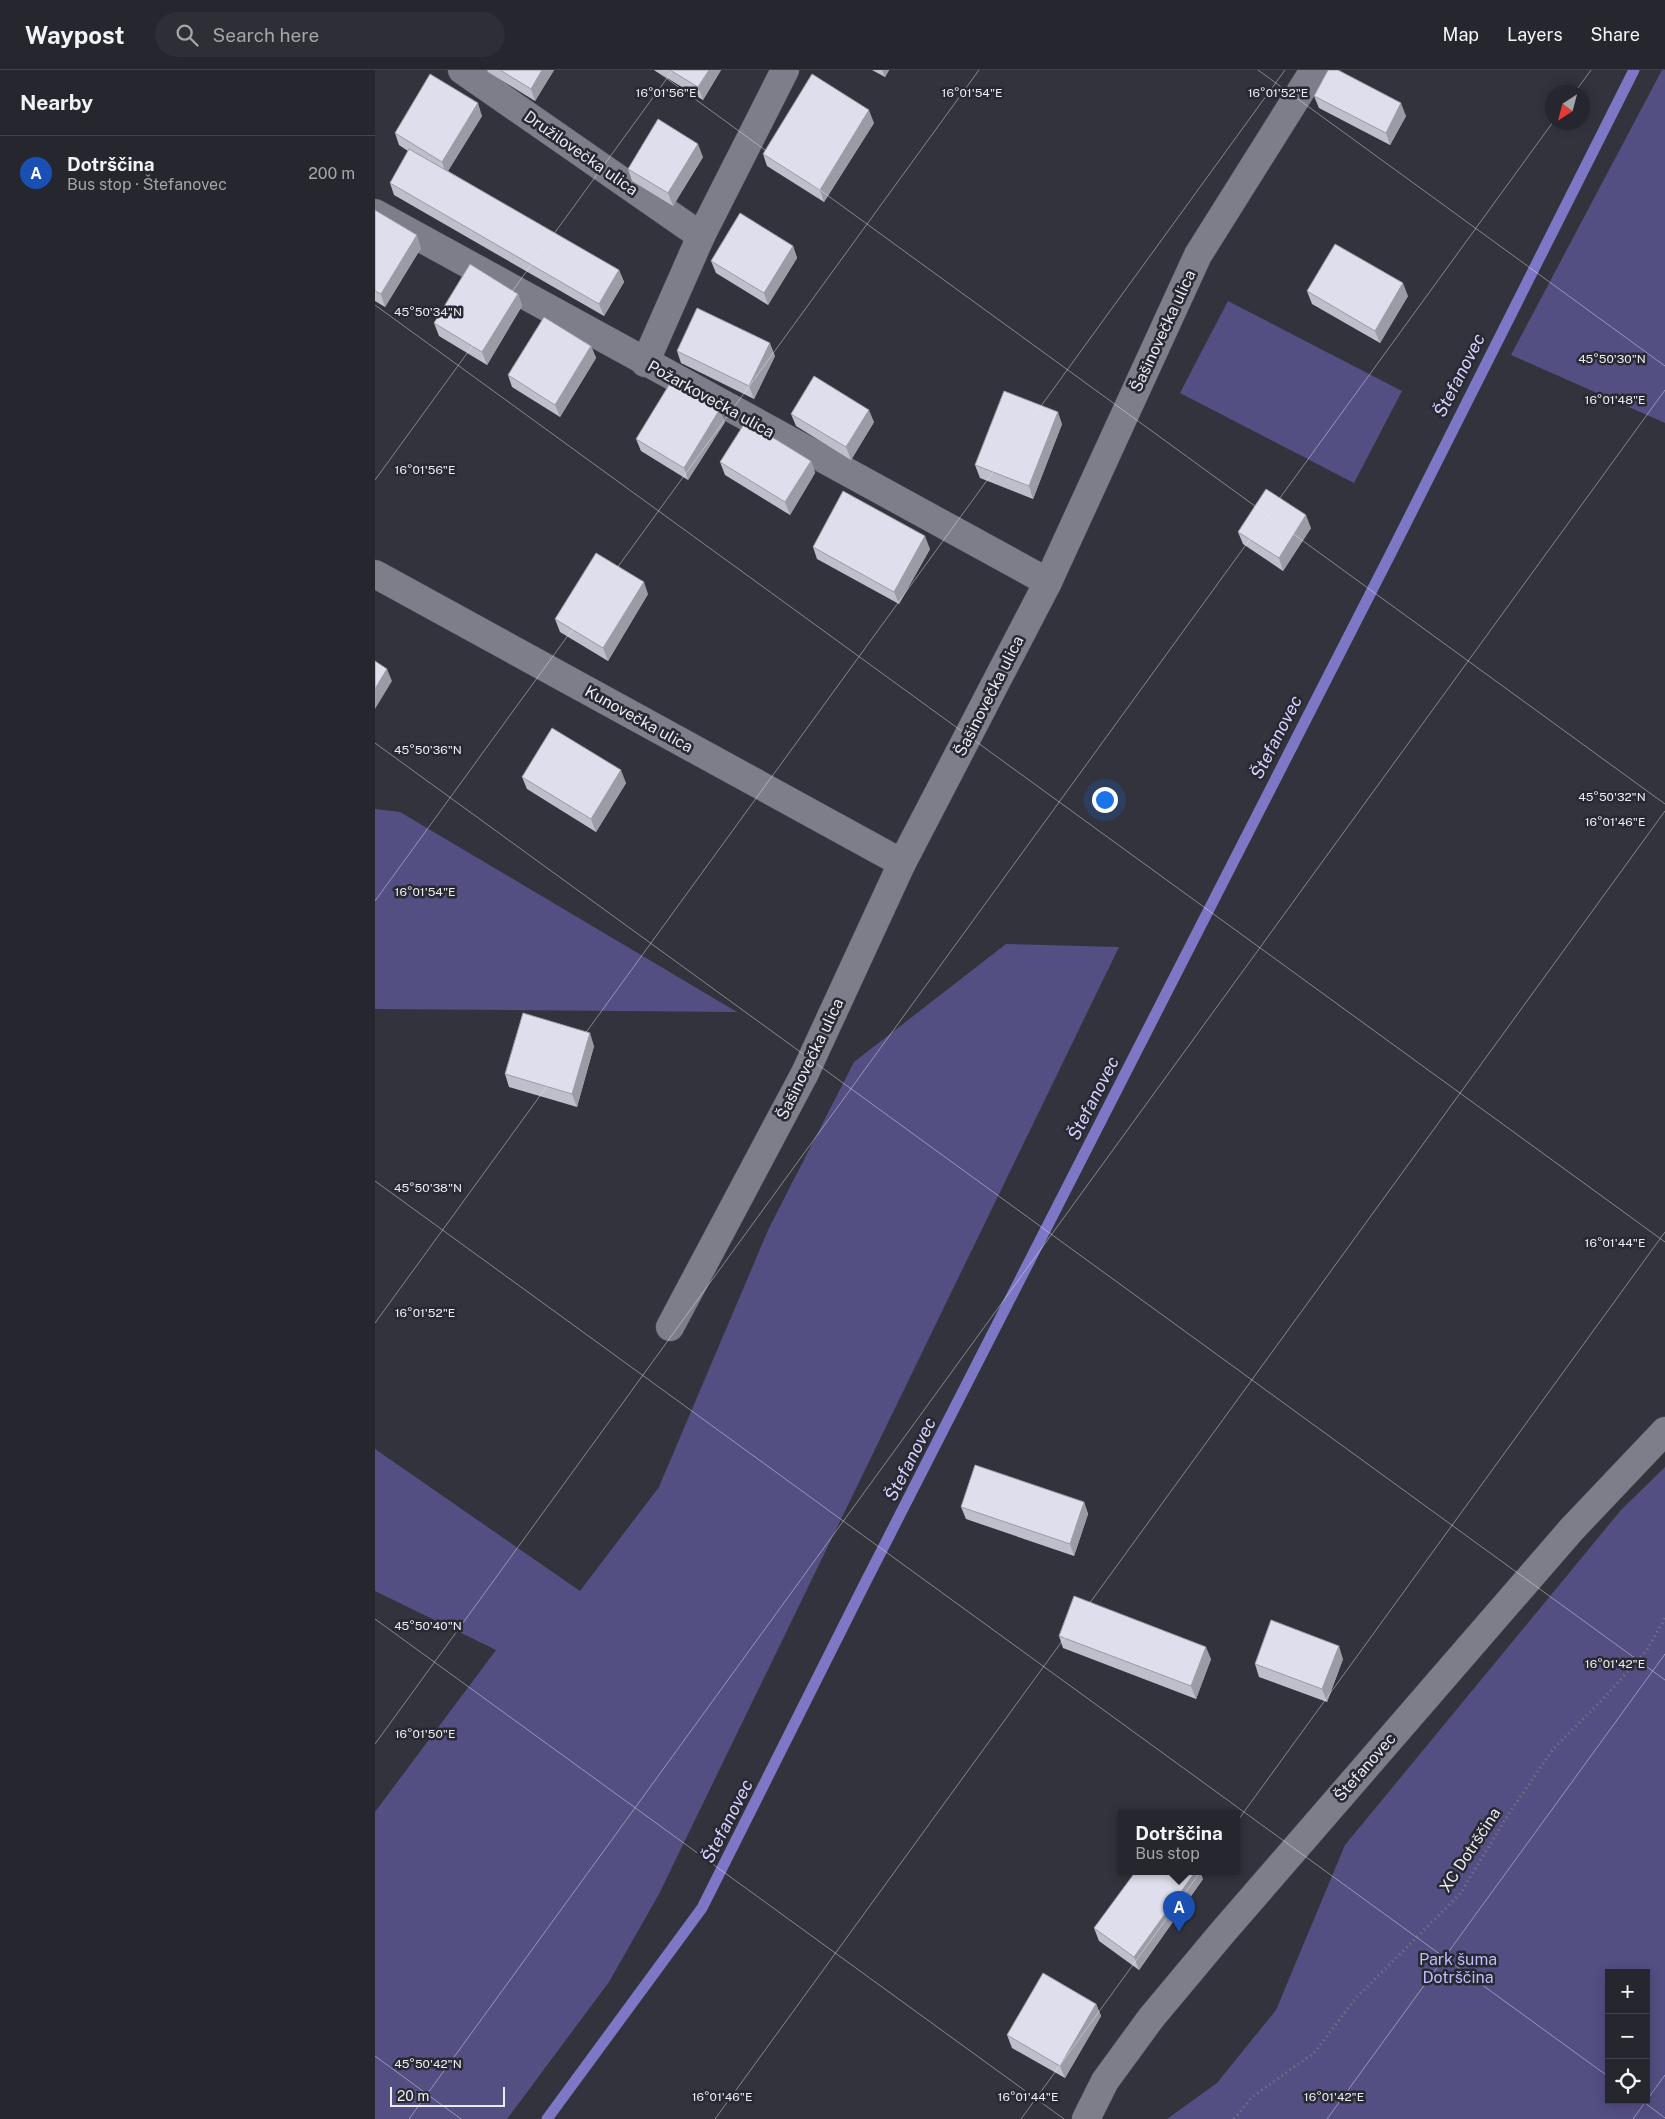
<!DOCTYPE html>
<meta charset="utf-8">
<style>
body{margin:0;font-family:"Public Sans",sans-serif;background:#2e2e36;color:#f1f3f6}
.controls{position:absolute;right:15px;bottom:15px;display:grid;overflow:hidden;border-radius:0px;box-shadow:0 2px 12px #0003}
.controls button{width:45px;height:45px;display:grid;place-items:center;padding:0;border:0;border-bottom:1px solid #42434a;background:#26262e;color:#f1f3f6;font:25px sans-serif}
.compass{position:absolute;left:1170px;top:15px;width:45px;height:45px;border-radius:50%;background:#26262e;box-shadow:0 2px 12px #0003;rotate:216deg}
.scale{position:absolute;left:15px;bottom:12px;width:115px;box-sizing:border-box;padding-left:5px;border:2px solid #ebebf1;border-top:0;font-size:14px;line-height:18px;white-space:nowrap;color:#ebebf1;-webkit-text-stroke:4px #292933;paint-order:stroke}
.you{position:absolute;left:729px;top:729px;width:18px;height:18px;margin:-12px;border:4px solid #fff;border-radius:50%;background:#1a73e8;box-shadow:0 0 0 8px #1a73e833}
.badge{display:grid;place-items:center;width:32px;height:32px;border-radius:50%;background:#b2adfa;color:#fff;font-size:16px;font-weight:700}
.pin{position:absolute;translate:-50% -41px;filter:drop-shadow(0 1px 2px #0008)}
.pin::after{content:'';position:absolute;top:26px;width:18px;height:15px;background:inherit;clip-path:polygon(0 0,100% 0,50% 100%)}
.popup{position:absolute;left:743px;top:1740px;width:122px;height:65px;box-sizing:border-box;display:grid;place-content:center;border-radius:0px;background:#26262e;filter:drop-shadow(0 1px 4px #0005);font-size:16px;white-space:nowrap;color:#a4a5aa}
.popup b{font-size:19px;color:#f1f3f6}
.popup::after{content:'';position:absolute;left:50%;top:100%;margin-left:-10px;border:10px solid transparent;border-top-color:#26262e}
.list{margin:0;padding:0;list-style:none}
h2{display:flex;justify-content:space-between;align-items:center;height:65px;margin:0;padding:0 20px;font-size:21px}
h2 small{font-size:16px;font-weight:400;color:#a4a5aa}
.list li{display:grid;grid-template-columns:32px 1fr auto;gap:15px;align-items:center;box-sizing:border-box;height:75px;padding:0 20px;border-top:1px solid #42434a}
.list b{display:block;font-size:19px;white-space:nowrap}
.list p{margin:0;font-size:16px;white-space:nowrap;color:#a4a5aa}
.list em{font-size:16px;font-style:normal;color:#a4a5aa}
.icon{flex:none;width:28px;height:28px;fill:none;stroke:currentColor;stroke-width:2;stroke-linecap:round;stroke-linejoin:round}
.map{position:relative;flex:none;width:1290px;height:2049px;overflow:hidden}
header{display:flex;align-items:center;gap:30px;box-sizing:border-box;height:70px;padding:0 25px;background:#26262e;border-bottom:1px solid #42434a}
header strong{font-size:24px}
nav{display:flex;gap:28px;margin-inline-start:auto;font-size:18px}
.search{width:350px;height:45px;background:#2e2e36;display:flex;align-items:center;gap:12px;box-sizing:border-box;padding:0 18px;border-radius:28px;color:#a4a5aa;font-size:19px}
main{display:flex}
aside{flex:1;background:#26262e}
.map>svg:first-child{display:block}
.green{fill:#534f83;fill-rule:evenodd}
.lines{fill:none;stroke-linecap:round;stroke-linejoin:round}
.stream{stroke:#7e77c6;stroke-width:11}
.minor-casing{stroke:#515159;stroke-width:29}
.path{stroke:#7a7a82;stroke-width:3;stroke-dasharray:1 4;stroke-linecap:butt}
.minor{stroke:#7e7e8a;stroke-width:28}
.wall{fill:#bfbfcb}
.shaded-wall{fill:#9b9ba5}
.building{fill:#dedeec;stroke:#9b9ba5}
.ticks{fill:none;stroke:#ebebf1;stroke-width:1;stroke-opacity:0.45}
.labels{text-anchor:middle;dominant-baseline:central;stroke-width:5;stroke-linejoin:round;paint-order:stroke}
.street-label{font-size:16px;fill:#ebebf1;stroke:#292933}
.park-label{font-size:16px;fill:#bfbdfc;stroke:#292933}
.water-label{font-size:18px;font-style:italic;fill:#d4d3fe;stroke:#292933}
.ticks-label{font-size:12px;text-anchor:middle;fill:#ebebf1;stroke:#292933;stroke-width:5;stroke-linejoin:round;paint-order:stroke}
</style>
<header>
<strong>Waypost</strong>
<div class="search"><svg class="icon" aria-label="search" viewBox="0 0 24 24"><circle cx="10" cy="10" r="6"/><path d="M15 15l6 6"/></svg>Search here</div>
<nav><a>Map</a><a>Layers</a><a>Share</a></nav>
</header>
<main>
<aside>
<h2>Nearby<small></small></h2>
<ul class="list">
<li><span class="badge" style="background:#1a4fb4">A</span><div><b>Dotrščina</b><p>Bus stop · Štefanovec</p></div><em>200 m</em></li>
</ul>
</aside>
<div class="map">
<svg width="1290" height="2049" viewBox="0 0 1290 2049">
<rect width="100%" height="100%" fill="#33333d"/>
<g class="green">
<polygon points="1287,0 1290,0 1290,353 1136,285"/>
<polygon points="853,231 1027,321 979,413 805,323"/>
<polygon points="0,739 25,742 362,942 0,939"/>
<polygon points="631,874 744,877 284,1824 234,1912 132,2049 0,2049 0,1742 121,1580 0,1521 0,1379 205,1521 284,1417 394,1158 479,992"/>
<path d="M1290,1397V2049H792L842,2013L901,1940L970,1775L1246,1440ZM1234,1903H1271V2030H1234Z"/>
</g>
<g class="lines">
<polyline class="stream" points="172,2049 327,1838 487,1519 1017,481 1259,0"/>
<defs>
<g id="minor">
<polyline points="87,0 326,166"/>
<polyline points="0,143 673,512"/>
<polyline points="270,293 326,166 410,0"/>
<polyline points="0,504 527,793"/>
<polyline points="295,1257 430,1003 527,793 673,512 823,185 939,0"/>
<polyline points="711,2049 730,2011 776,1948 847,1863 1196,1460 1290,1361"/>
</g>
</defs>
<use href="#minor" class="minor-casing"/>
<polyline class="path" points="859,2049 877,2027 939,1983 981,1928 1085,1824 1133,1745 1178,1679 1228,1629 1272,1580 1290,1548"/>
<use href="#minor" class="minor"/>
</g>
<g class="wall">
<polygon points="112,0 179,0 160,31 113,2"/>
<polygon points="279,0 346,0 328,30"/>
<polygon points="497,0 514,0 510,7"/>
<polygon points="939,26 1031,46 1015,75 944,38"/>
<polygon points="107,46 73,101 244,200 249,212 229,246 19,125 15,113 33,81 24,75 20,63"/>
<polygon points="499,53 449,132 392,96 388,84"/>
<polygon points="328,87 298,136 257,111 253,99"/>
<polygon points="0,140 46,178 10,237 0,231"/>
<polygon points="418,176 422,188 393,235 341,203 336,191"/>
<polygon points="932,221 1033,226 1005,273 937,234"/>
<polygon points="143,224 147,236 112,295 64,266 59,253"/>
<polygon points="216,276 221,288 185,347 137,317 133,305"/>
<polygon points="302,281 400,286 379,329 306,293"/>
<polygon points="416,344 499,352 476,390 421,356"/>
<polygon points="350,352 313,410 266,381 261,369"/>
<polygon points="687,354 658,429 605,408 600,395"/>
<polygon points="436,391 440,403 415,445 350,405 345,392"/>
<polygon points="936,458 908,501 868,474 863,462"/>
<polygon points="438,477 555,479 524,534 442,489"/>
<polygon points="273,524 233,591 185,562 180,549"/>
<polygon points="147,707 251,713 221,762 152,719"/>
<polygon points="219,976 202,1037 134,1017 130,1004"/>
<polygon points="709,1432 713,1444 699,1486 591,1449 586,1437"/>
<polygon points="684,1566 836,1589 821,1629 688,1578"/>
<polygon points="968,1589 952,1632 884,1607 880,1594"/>
<polygon points="828,1809 764,1900 724,1871 719,1858"/>
<polygon points="721,1934 726,1946 690,2008 637,1978 632,1965"/>
</g>
<g class="shaded-wall">
<polygon points="167,0 179,0 160,31 156,19"/>
<polygon points="334,0 346,0 328,30 323,17"/>
<polygon points="507,0 514,0 510,7"/>
<polygon points="103,33 107,46 71,104 67,92"/>
<polygon points="1026,33 1031,46 1015,75 1011,63"/>
<polygon points="494,40 499,53 449,132 445,120"/>
<polygon points="323,74 328,87 298,136 293,123"/>
<polygon points="42,165 46,178 10,237 6,224"/>
<polygon points="418,176 422,188 393,235 389,223"/>
<polygon points="244,200 249,212 229,246 224,234"/>
<polygon points="1028,213 1033,226 1005,273 1000,261"/>
<polygon points="143,224 147,236 112,295 107,282"/>
<polygon points="395,273 400,286 379,329 374,316"/>
<polygon points="216,276 221,288 185,347 180,335"/>
<polygon points="345,339 350,352 313,410 309,398"/>
<polygon points="494,340 499,352 476,390 471,377"/>
<polygon points="683,342 687,354 658,429 654,416"/>
<polygon points="436,391 440,403 415,445 410,432"/>
<polygon points="931,445 936,458 908,501 904,488"/>
<polygon points="550,466 555,479 524,534 519,522"/>
<polygon points="269,512 273,524 233,591 228,578"/>
<polygon points="12,599 17,611 0,639 0,619"/>
<polygon points="246,700 251,713 221,762 216,749"/>
<polygon points="215,963 219,976 202,1037 197,1024"/>
<polygon points="709,1432 713,1444 699,1486 695,1474"/>
<polygon points="964,1576 968,1589 952,1632 947,1619"/>
<polygon points="831,1577 836,1589 821,1629 816,1616"/>
<polygon points="821,1801 825,1801 828,1809 764,1900 759,1887"/>
<polygon points="721,1934 726,1946 690,2008 685,1996"/>
</g>
<g class="building">
<polygon points="125,0 167,0 156,19"/>
<polygon points="295,0 334,0 323,17"/>
<polygon points="953,0 963,0 1026,33 1011,63 939,26"/>
<polygon points="55,4 103,33 67,92 20,63"/>
<polygon points="437,4 494,40 445,120 388,84"/>
<polygon points="283,49 323,74 293,123 253,99"/>
<polygon points="34,79 244,200 224,234 15,113"/>
<polygon points="0,140 42,165 6,224 0,221"/>
<polygon points="365,143 418,176 389,223 336,191"/>
<polygon points="960,174 1028,213 1000,261 932,221"/>
<polygon points="95,194 143,224 107,282 59,253"/>
<polygon points="322,238 395,273 374,316 302,281"/>
<polygon points="169,247 216,276 180,335 133,305"/>
<polygon points="439,306 494,340 471,377 416,344"/>
<polygon points="297,310 345,339 309,398 261,369"/>
<polygon points="629,321 683,342 654,416 600,395"/>
<polygon points="371,351 436,391 410,432 345,392"/>
<polygon points="891,419 931,445 904,488 863,462"/>
<polygon points="468,421 550,466 519,522 438,477"/>
<polygon points="221,483 269,512 228,578 180,549"/>
<polygon points="0,591 12,599 0,619"/>
<polygon points="177,658 246,700 216,749 147,707"/>
<polygon points="148,943 215,963 197,1024 130,1004"/>
<polygon points="600,1395 709,1432 695,1474 586,1437"/>
<polygon points="699,1526 831,1577 816,1616 684,1566"/>
<polygon points="896,1550 964,1576 947,1619 880,1594"/>
<polygon points="761,1801 821,1801 759,1887 719,1858"/>
<polygon points="668,1903 721,1934 685,1996 632,1965"/>
</g>
<path class="ticks" d="M280,0L1290,734M883,0L1290,296M1200,22L1216,0M0,235L1290,1172M0,410L298,0M0,673L1290,1610M0,831L604,0M0,1111L1234,2007M0,1253L910,0M0,1549L689,2049M0,1674L1178,52M0,1986L86,2049M1266,2030L1290,2048M34,2049L1290,320M340,2049L1290,741M646,2049L1290,1162M952,2049L1290,1584M1258,2049L1290,2005"/>
<g class="labels">
<g class="street-label">
<text transform="translate(206 83) rotate(35)">Družilovečka ulica</text>
<text transform="translate(788 261) rotate(-65)">Šašinovečka ulica</text>
<text transform="translate(336 329) rotate(29)">Požarkovečka ulica</text>
<text transform="translate(614 626) rotate(-63)">Šašinovečka ulica</text>
<text transform="translate(264 649) rotate(29)">Kunovečka ulica</text>
<text transform="translate(435 989) rotate(-64)">Šašinovečka ulica</text>
<text transform="translate(990 1697) rotate(-49)">Štefanovec</text>
<text transform="translate(1095 1780) rotate(-57)">XC Dotrščina</text>
</g>
<g class="park-label">
<text x="1083" y="1889">Park šuma<tspan x="1083" dy="18">Dotrščina</tspan></text>
</g>
<g class="water-label">
<text transform="translate(1084 305) rotate(-63)">Štefanovec</text>
<text transform="translate(901 667) rotate(-63)">Štefanovec</text>
<text transform="translate(718 1028) rotate(-63)">Štefanovec</text>
<text transform="translate(535 1389) rotate(-63)">Štefanovec</text>
<text transform="translate(352 1751) rotate(-63)">Štefanovec</text>
</g>
</g>
<g class="ticks-label">
<text x="291" y="27">16°01'56"E</text>
<text x="597" y="27">16°01'54"E</text>
<text x="903" y="27">16°01'52"E</text>
<text x="53" y="246">45°50'34"N</text>
<text x="1237" y="293">45°50'30"N</text>
<text x="1240" y="334">16°01'48"E</text>
<text x="50" y="404">16°01'56"E</text>
<text x="53" y="684">45°50'36"N</text>
<text x="1237" y="731">45°50'32"N</text>
<text x="1240" y="756">16°01'46"E</text>
<text x="50" y="826">16°01'54"E</text>
<text x="53" y="1122">45°50'38"N</text>
<text x="1240" y="1177">16°01'44"E</text>
<text x="50" y="1247">16°01'52"E</text>
<text x="53" y="1560">45°50'40"N</text>
<text x="1240" y="1598">16°01'42"E</text>
<text x="50" y="1668">16°01'50"E</text>
<text x="53" y="1998">45°50'42"N</text>
<text x="347" y="2031">16°01'46"E</text>
<text x="653" y="2031">16°01'44"E</text>
<text x="959" y="2031">16°01'42"E</text>
</g>
</svg>
<div class="controls">
<button>+</button>
<button>−</button>
<button><svg class="icon" aria-label="locate" viewBox="0 0 24 24"><circle cx="12" cy="12" r="6"/><path d="M12 2v4M12 18v4M2 12h4M18 12h4"/></svg></button>
</div>
<svg class="compass" viewBox="-18 -18 36 36"><path d="M0-13l5 13h-10z" fill="#e53935"/><path d="M0 13l5-13h-10z" fill="#a4a5aa"/></svg>
<div class="scale">20 m</div>
<div class="you"></div>
<div class="pin badge" style="left:804px;top:1862px;background:#1a4fb4">A</div>
<div class="popup"><b>Dotrščina</b>Bus stop</div>
</div>
</main>
